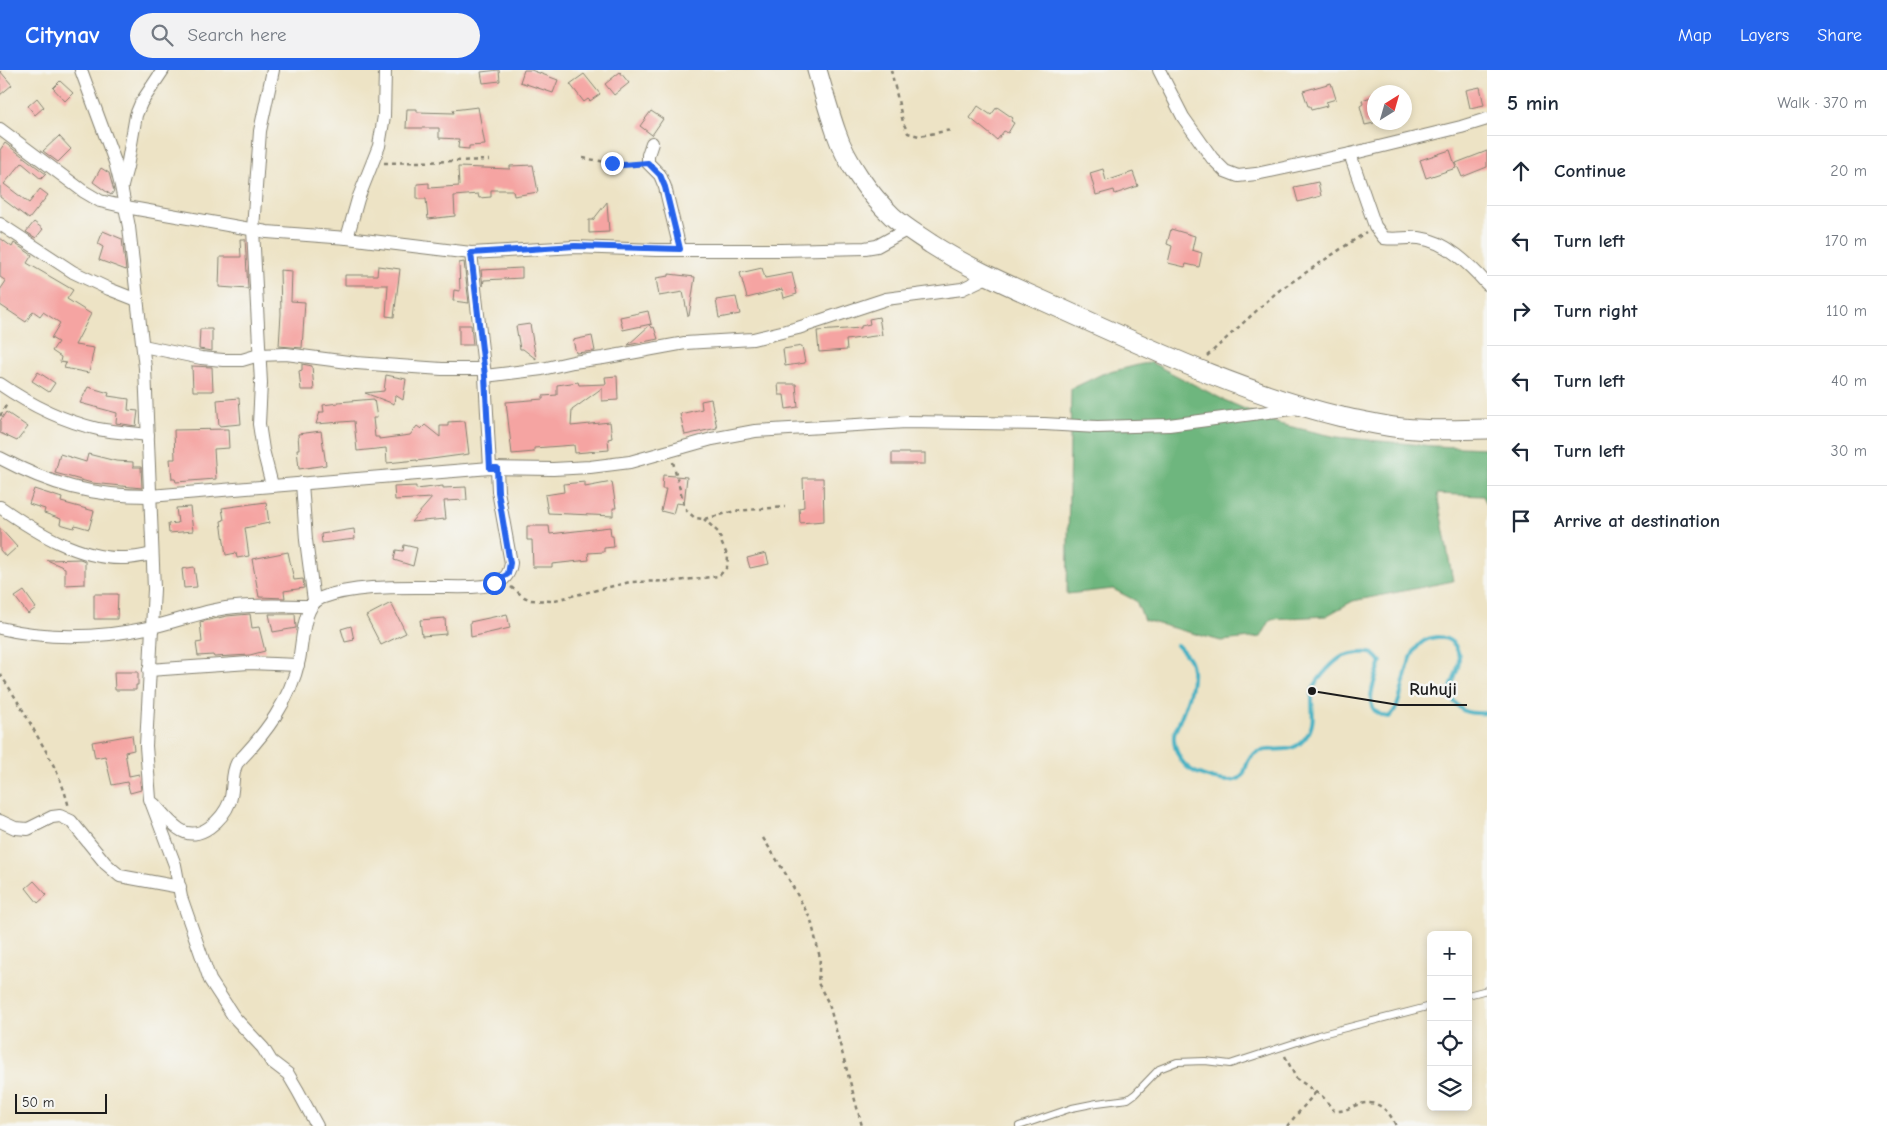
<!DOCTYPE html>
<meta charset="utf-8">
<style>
body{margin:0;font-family:"Comic Neue",sans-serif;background:#f2f2f3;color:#1f2937}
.controls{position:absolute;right:15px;bottom:15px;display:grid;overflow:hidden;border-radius:8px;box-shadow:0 2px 8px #0003}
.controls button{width:45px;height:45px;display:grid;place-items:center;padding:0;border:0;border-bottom:1px solid #e0e1e3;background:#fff;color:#1f2937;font:25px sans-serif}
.compass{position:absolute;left:1367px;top:15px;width:45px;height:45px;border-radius:50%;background:#fff;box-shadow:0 2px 8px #0003;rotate:37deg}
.scale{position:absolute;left:15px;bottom:12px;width:92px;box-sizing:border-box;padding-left:5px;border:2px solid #1c1c1c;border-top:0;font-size:14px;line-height:18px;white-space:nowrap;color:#1c1c1c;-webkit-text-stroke:4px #f6f6f2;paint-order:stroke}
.stop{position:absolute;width:15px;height:15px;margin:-11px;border:4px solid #2563eb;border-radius:50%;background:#fff}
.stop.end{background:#2563eb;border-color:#fff;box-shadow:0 1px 5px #0008}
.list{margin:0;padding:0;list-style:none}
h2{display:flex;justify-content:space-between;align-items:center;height:65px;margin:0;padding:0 20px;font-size:21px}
h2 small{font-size:16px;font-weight:400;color:#747a83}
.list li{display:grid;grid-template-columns:32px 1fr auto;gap:15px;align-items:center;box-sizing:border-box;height:70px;padding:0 20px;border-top:1px solid #e0e1e3}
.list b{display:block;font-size:19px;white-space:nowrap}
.list em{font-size:16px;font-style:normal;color:#747a83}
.icon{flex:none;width:28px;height:28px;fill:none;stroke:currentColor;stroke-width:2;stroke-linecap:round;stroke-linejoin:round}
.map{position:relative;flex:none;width:1487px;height:1056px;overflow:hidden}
header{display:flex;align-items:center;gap:30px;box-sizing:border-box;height:70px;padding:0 25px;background:#2563eb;color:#fff}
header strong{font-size:24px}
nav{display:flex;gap:28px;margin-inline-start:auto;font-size:18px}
.search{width:350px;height:45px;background:#f2f2f3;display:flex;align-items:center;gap:12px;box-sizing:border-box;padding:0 18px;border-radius:28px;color:#747a83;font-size:19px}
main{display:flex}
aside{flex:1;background:#fff}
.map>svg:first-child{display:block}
.forest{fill:#6eb67e;stroke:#45694d}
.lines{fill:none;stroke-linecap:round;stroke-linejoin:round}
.stream{stroke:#45b1c3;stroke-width:4}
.building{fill:#f5a4a2}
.service-casing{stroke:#848070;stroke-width:8}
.minor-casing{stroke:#848070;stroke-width:14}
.secondary-casing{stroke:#848070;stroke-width:21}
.path{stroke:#848070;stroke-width:2.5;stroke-dasharray:4 4;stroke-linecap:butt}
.service{stroke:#fff;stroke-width:6}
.minor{stroke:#fff;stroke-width:12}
.secondary{stroke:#fff;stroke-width:19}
.route{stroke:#2563eb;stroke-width:6}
.leader{fill:none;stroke:#1c1c1c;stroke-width:2}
.callout-dot{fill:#1c1c1c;stroke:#f6f6f2;stroke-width:2}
.callout-label{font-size:18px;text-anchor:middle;font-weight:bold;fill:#1c1c1c;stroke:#f6f6f2;stroke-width:5;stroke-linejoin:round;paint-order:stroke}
</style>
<header>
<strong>Citynav</strong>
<div class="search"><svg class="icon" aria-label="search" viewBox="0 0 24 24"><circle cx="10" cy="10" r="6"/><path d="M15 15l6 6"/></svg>Search here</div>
<nav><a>Map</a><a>Layers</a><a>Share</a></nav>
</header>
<main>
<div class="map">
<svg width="1487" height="1056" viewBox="0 0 1487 1056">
<rect width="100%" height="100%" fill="#f6f6f2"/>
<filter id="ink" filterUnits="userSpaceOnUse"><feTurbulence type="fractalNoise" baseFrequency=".02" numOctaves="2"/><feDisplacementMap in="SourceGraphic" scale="10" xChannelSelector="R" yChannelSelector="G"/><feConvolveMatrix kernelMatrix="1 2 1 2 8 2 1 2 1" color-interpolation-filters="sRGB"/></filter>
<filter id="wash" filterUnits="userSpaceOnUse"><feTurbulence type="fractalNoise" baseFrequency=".0096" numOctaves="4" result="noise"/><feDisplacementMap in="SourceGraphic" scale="20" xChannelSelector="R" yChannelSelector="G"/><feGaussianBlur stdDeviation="1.12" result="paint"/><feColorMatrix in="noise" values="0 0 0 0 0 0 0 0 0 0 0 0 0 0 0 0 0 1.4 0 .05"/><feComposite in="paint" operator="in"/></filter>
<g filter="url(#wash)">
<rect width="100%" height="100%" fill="#ede3c5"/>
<polygon class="forest" points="1150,292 1222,329 1279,354 1337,367 1433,376 1487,378 1487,434 1483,426 1437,424 1453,511 1353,531 1326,546 1271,549 1261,567 1221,571 1144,550 1136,531 1113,519 1067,524 1071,319 1102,304"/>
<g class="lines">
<path class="stream" d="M1177,575C1181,579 1186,584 1189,589C1198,606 1186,635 1179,652C1178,656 1174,661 1174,666C1173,676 1179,689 1186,696C1195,705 1232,718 1242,706C1248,698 1245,687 1258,682C1277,675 1291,687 1306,667C1317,653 1311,638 1312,623C1313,613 1331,594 1340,588C1345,585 1353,584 1358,583C1370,582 1374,582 1381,592C1375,611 1358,643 1389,647C1391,645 1394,642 1396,638C1407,616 1404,569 1437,567C1443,567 1449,569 1454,574C1466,590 1453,608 1449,624C1461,643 1465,644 1487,643"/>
</g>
<g id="blocks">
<g class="building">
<polygon points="499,0 500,11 483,13 481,2"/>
<polygon points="524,0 531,0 558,10 553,23 520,12"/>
<polygon points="0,1 12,15 0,25"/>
<polygon points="620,2 629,13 614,25 605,14"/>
<polygon points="584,4 600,24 590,31 588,29 584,32 570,14"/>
<polygon points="60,11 73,23 65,31 53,18"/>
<polygon points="1331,13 1336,29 1326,32 1327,36 1311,40 1310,36 1308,36 1303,21"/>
<polygon points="1480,17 1484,35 1470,38 1466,20"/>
<polygon points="1374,26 1374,53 1365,55 1360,36 1363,34 1362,30"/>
<polygon points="37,28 44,37 35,45 28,36"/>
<polygon points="978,36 991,45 997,37 1013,48 1011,51 1014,53 1008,63 1004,61 997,70 970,48"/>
<polygon points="478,37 485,75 469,76 469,79 458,78 459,69 439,68 439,58 406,58 407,39 417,39 417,42 454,43 453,40"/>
<polygon points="651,41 663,49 652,65 640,56"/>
<polygon points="59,66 71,79 58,92 43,81"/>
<polygon points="5,73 46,104 41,109 22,93 4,114 29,133 40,119 48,125 29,149 0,127 0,80"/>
<polygon points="1450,80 1456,98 1426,108 1420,90"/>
<polygon points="1487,81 1487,97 1462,107 1456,93"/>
<polygon points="533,95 538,122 514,126 513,120 491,120 491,127 479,128 478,124 454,126 455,146 428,149 426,129 417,129 417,114 429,113 429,118 459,116 458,97 510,99 510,96"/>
<polygon points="101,98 109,103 114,121 111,125 93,112"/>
<polygon points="1103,99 1106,111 1133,102 1138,116 1115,124 1114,120 1096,125 1090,103"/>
<polygon points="1318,112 1321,126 1298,132 1294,117"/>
<polygon points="607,132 609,162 589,163 589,150 593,150"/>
<polygon points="34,152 43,159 36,168 26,162"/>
<polygon points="1171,159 1195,166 1192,180 1202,183 1199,197 1186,194 1185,197 1168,193 1172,176 1167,174"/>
<polygon points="103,161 122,169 126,200 99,190 103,177 98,174"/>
<polygon points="0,168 12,177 14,173 32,185 27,193 73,220 67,229 91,244 75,275 94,278 89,303 64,298 66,293 60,292 61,287 52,281 58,272 51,268 60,253 43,242 40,246 33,241 26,252 0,235 0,220 6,211 0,207"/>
<polygon points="240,169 245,169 248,219 219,217 220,187 241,187"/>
<polygon points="464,192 469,233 453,231 454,220 460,221 459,193"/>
<polygon points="378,196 400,199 394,247 386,246 388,215 345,215 345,205 377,205"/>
<polygon points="522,198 522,208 484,210 483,216 481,200"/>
<polygon points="762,198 765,208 792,203 797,224 784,228 782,219 747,228 740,203"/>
<polygon points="280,200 292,201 291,231 305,232 302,278 279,276 281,244"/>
<polygon points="669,204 695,207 689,246 688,246 683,222 659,226 656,208 669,206"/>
<polygon points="736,227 740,244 719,248 716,230"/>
<polygon points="648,241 652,258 654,257 658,269 628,275 651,254 623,260 620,247"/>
<polygon points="879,247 882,265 846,270 847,280 819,282 817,261 861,258 861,256 870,254 869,249"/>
<polygon points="530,254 536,289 523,279 520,279 516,256"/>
<polygon points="459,255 471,255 473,275 459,275"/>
<polygon points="200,259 212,259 212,281 199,279"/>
<polygon points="592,266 595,281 576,283 573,270"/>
<polygon points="802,276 805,293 785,296 783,279"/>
<polygon points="302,294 312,296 314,320 301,320 299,301 302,300"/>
<polygon points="192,296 212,297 213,321 193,321"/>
<polygon points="38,302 55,313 49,322 32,311"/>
<polygon points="386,305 406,309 403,330 395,325 394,334 365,323 384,321"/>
<polygon points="617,306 618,330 602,331 602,318 572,340 571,356 610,352 612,368 608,369 609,380 575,383 574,375 534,378 534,382 512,384 506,332 543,329 543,326 557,325 557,315 578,312 579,315 606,314 605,307"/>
<polygon points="778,314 796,314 798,337 786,339 784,325 779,325"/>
<polygon points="88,317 109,323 108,326 129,329 128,340 138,341 136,356 116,353 117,343 80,333"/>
<polygon points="239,328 241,354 219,356 217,330"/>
<polygon points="374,329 377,348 373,348 375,367 379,367 379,369 410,365 417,356 421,359 425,355 440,367 440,356 448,356 448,352 465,351 469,384 417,391 417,390 387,393 386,378 357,381 354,351 316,354 320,342 324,342 323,335 338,333 338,332"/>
<polygon points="711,329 717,358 685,365 680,344 702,339 701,331"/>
<polygon points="6,342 28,357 17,371 0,363 0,351"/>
<polygon points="228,359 229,378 214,379 216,409 176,412 175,409 172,409 170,389 175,389 174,360"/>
<polygon points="321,361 326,395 299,399 297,379 299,379 298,364"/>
<rect x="892" y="383" width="33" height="11"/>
<polygon points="60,384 86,392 88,384 116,391 133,392 133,397 141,397 142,418 92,413 55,403"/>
<polygon points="663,405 687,407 684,434 676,433 673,444 661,441 666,419 662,419"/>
<polygon points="803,408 823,408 824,451 800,453 799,438 804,437"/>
<polygon points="585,412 585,417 612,412 616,438 613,438 613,446 548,443 545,425 564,422 563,414"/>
<polygon points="416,416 416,419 443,416 443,418 466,417 467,430 444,431 446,449 411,452 432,428 395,430 394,417"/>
<polygon points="34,419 62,428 61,432 94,441 89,459 75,455 74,458 60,454 61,449 44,443 45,439 29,434"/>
<polygon points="266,432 269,453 245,458 249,486 237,488 236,483 226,485 221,451 224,450 222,438"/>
<polygon points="190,437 193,461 169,463 168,454 178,453 176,438"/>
<polygon points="527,456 549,456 550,464 610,457 611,466 613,466 614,477 604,478 604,482 588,483 589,490 552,494 552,497 533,497 532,470 527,470"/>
<polygon points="0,458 17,477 6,487 0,480"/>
<polygon points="354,459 355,469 322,473 321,464"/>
<polygon points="404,475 417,478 413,496 394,490 396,480 403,481"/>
<polygon points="288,482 294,510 303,509 304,518 284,521 285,528 259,527 252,489"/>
<polygon points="766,483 769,494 750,498 747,488"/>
<polygon points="80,489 85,491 85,514 65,515 65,498 47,490"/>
<polygon points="194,497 197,517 184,518 182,499"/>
<polygon points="24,521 36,538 28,544 15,527"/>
<polygon points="94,524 118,524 117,549 94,549"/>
<polygon points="391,533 406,563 381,575 366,546"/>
<polygon points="250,544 252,558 259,557 265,581 250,585 214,587 213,585 198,586 196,573 202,572 200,552 227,546"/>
<polygon points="269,544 295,544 296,558 273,562"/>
<polygon points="507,544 510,558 471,567 470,552"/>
<polygon points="445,548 446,564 422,566 420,550"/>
<polygon points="351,556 354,570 345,572 341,559"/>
<polygon points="114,602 138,602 138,615 136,615 136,620 115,620"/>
<polygon points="132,665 134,680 125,682 129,706 139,704 141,720 130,723 127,712 112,715 105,686 95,688 92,672"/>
<polygon points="34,811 47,825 38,833 26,818"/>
</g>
</g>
</g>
<g filter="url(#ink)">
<use href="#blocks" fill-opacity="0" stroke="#848070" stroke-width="1"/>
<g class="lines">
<defs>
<g id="service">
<polyline points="1468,925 1487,920"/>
<polyline points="1019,1056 1072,1038 1097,1033 1128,1029 1135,1024 1159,999 1177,992 1205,991 1230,994 1322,964 1431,936"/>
</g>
<g id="minor">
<polyline points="81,0 115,92 121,116 129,157 145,298 154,519 146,676 150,729 175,795 181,827 210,910 234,947 263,978 271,991 288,1004 298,1021 317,1056"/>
<polyline points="1159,0 1183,47 1212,88 1225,101 1238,106 1256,104 1350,84 1461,57 1487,49"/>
<polyline points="0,59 83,121 100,131 126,137 267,162 347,168 471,183 575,177 656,180 781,180 865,178 877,176 908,159"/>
<polyline points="652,73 648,85 648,93 660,105 665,117 680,179"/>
<path d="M1350,84L1375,156L1384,168C1396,170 1407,167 1419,168C1446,171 1470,195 1487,214"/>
<polyline points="122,116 127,97 136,45 141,33 163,0"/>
<polyline points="0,154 73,202 109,219 137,230"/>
<polyline points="347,168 358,129 379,76 384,46 385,0"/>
<polyline points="471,183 485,306 490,398"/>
<polyline points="143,276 201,288 223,290 242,290 259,285 286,284 356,293 442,299 483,299"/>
<polyline points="485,306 542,299 573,292 603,288 685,273 753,269 798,258 886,229 962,219 989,206"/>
<path d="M0,314C29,334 63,351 98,359C114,362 131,363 148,365"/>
<path d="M0,388C51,415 92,426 150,426L490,398L553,399L590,397L630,392L712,369L755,361L906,352L1044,354L1097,357L1169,355L1299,338"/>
<polyline points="302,413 306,470 314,531"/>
<polyline points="272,415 263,380 259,354 261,313 253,159 260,61 273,0"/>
<path d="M0,437C36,462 80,490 125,488C134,488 143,486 152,484"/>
<path d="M0,558C49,570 102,568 152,557C177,551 201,542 226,538C253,534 282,536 310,536"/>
<polyline points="149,600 249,593 298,595"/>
<path d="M154,734C162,743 170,753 179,759C199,774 223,749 230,731C234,719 231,704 237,693C266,663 290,631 299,590C303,572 302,536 321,528C355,515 402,517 438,517C455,517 484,519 499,512C507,508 510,501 511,493L498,421L497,399"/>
<polyline points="0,751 15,758 28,759 52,747 60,746 71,751 106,794 120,806 180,817"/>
</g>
<path id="secondary" d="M817,0C823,21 829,42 836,62C846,92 869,124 892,146C904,157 918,165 931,174C970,199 1013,217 1055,236C1148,278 1242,323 1342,347C1362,351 1382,356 1402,358C1430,361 1459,360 1487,359"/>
</defs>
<use href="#service" class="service-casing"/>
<use href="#minor" class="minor-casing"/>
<use href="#secondary" class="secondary-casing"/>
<g class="path">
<polyline points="891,0 903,52 908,63 919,66 951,60"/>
<polyline points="583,88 623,95 636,95"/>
<polyline points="384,93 490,90"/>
<polyline points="1207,286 1277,222 1366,162"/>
<polyline points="0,346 8,332"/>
<polyline points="673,392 684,435 687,441 695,448 704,449 735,441 785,437"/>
<polyline points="511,517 524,527 531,530 551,531 630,512 676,511 719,506 727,497 728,487 722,474 719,463 704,449"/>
<path d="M0,604C13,623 25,643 36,664C50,687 63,711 69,738"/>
<polyline points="763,768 787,806 811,850 820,888 818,913 829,934 862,1056"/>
<path d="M1285,986L1296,1008L1323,1027L1334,1041C1344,1042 1348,1038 1357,1035C1377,1028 1389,1040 1396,1056"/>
<polyline points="1287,1056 1316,1022"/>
</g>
<use href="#service" class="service"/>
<use href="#minor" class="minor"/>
<use href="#secondary" class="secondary"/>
</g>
</g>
<g class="lines" filter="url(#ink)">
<polyline class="route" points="494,513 508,504 510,493 498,422 497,398 490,398 485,306 471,183 575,176 680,179 665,117 660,105 648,93 623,95 612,93"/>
</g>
<path class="leader" d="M1312 621L1399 635H1467"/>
<circle class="callout-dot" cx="1312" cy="621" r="5"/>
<g class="callout-label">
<text x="1433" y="625">Ruhuji</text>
</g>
</svg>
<div class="controls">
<button>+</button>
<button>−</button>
<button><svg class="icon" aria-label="locate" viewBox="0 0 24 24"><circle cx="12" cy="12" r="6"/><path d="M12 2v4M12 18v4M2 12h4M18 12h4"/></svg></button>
<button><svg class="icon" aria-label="layers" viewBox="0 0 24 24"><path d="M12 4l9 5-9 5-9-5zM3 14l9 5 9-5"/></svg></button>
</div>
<svg class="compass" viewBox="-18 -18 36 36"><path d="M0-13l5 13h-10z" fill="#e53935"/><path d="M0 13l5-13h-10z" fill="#747a83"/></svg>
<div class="scale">50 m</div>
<div class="stop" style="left:494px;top:513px"></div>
<div class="stop end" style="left:612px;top:93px"></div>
</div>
<aside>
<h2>5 min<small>Walk · 370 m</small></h2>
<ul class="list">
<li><svg class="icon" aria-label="ahead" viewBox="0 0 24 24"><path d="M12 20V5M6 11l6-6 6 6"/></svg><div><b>Continue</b></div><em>20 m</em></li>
<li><svg class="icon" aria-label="left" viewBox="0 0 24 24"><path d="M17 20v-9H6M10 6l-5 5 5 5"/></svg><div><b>Turn left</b></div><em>170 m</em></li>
<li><svg class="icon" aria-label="right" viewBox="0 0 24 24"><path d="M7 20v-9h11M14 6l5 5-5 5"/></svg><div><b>Turn right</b></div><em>110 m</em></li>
<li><svg class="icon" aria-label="left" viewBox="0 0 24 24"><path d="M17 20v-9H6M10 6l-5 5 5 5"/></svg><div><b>Turn left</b></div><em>40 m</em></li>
<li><svg class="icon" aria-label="left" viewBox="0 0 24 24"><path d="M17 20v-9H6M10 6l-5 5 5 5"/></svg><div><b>Turn left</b></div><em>30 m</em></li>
<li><svg class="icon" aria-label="arrive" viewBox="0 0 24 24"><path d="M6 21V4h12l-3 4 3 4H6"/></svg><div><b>Arrive at destination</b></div></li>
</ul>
</aside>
</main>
